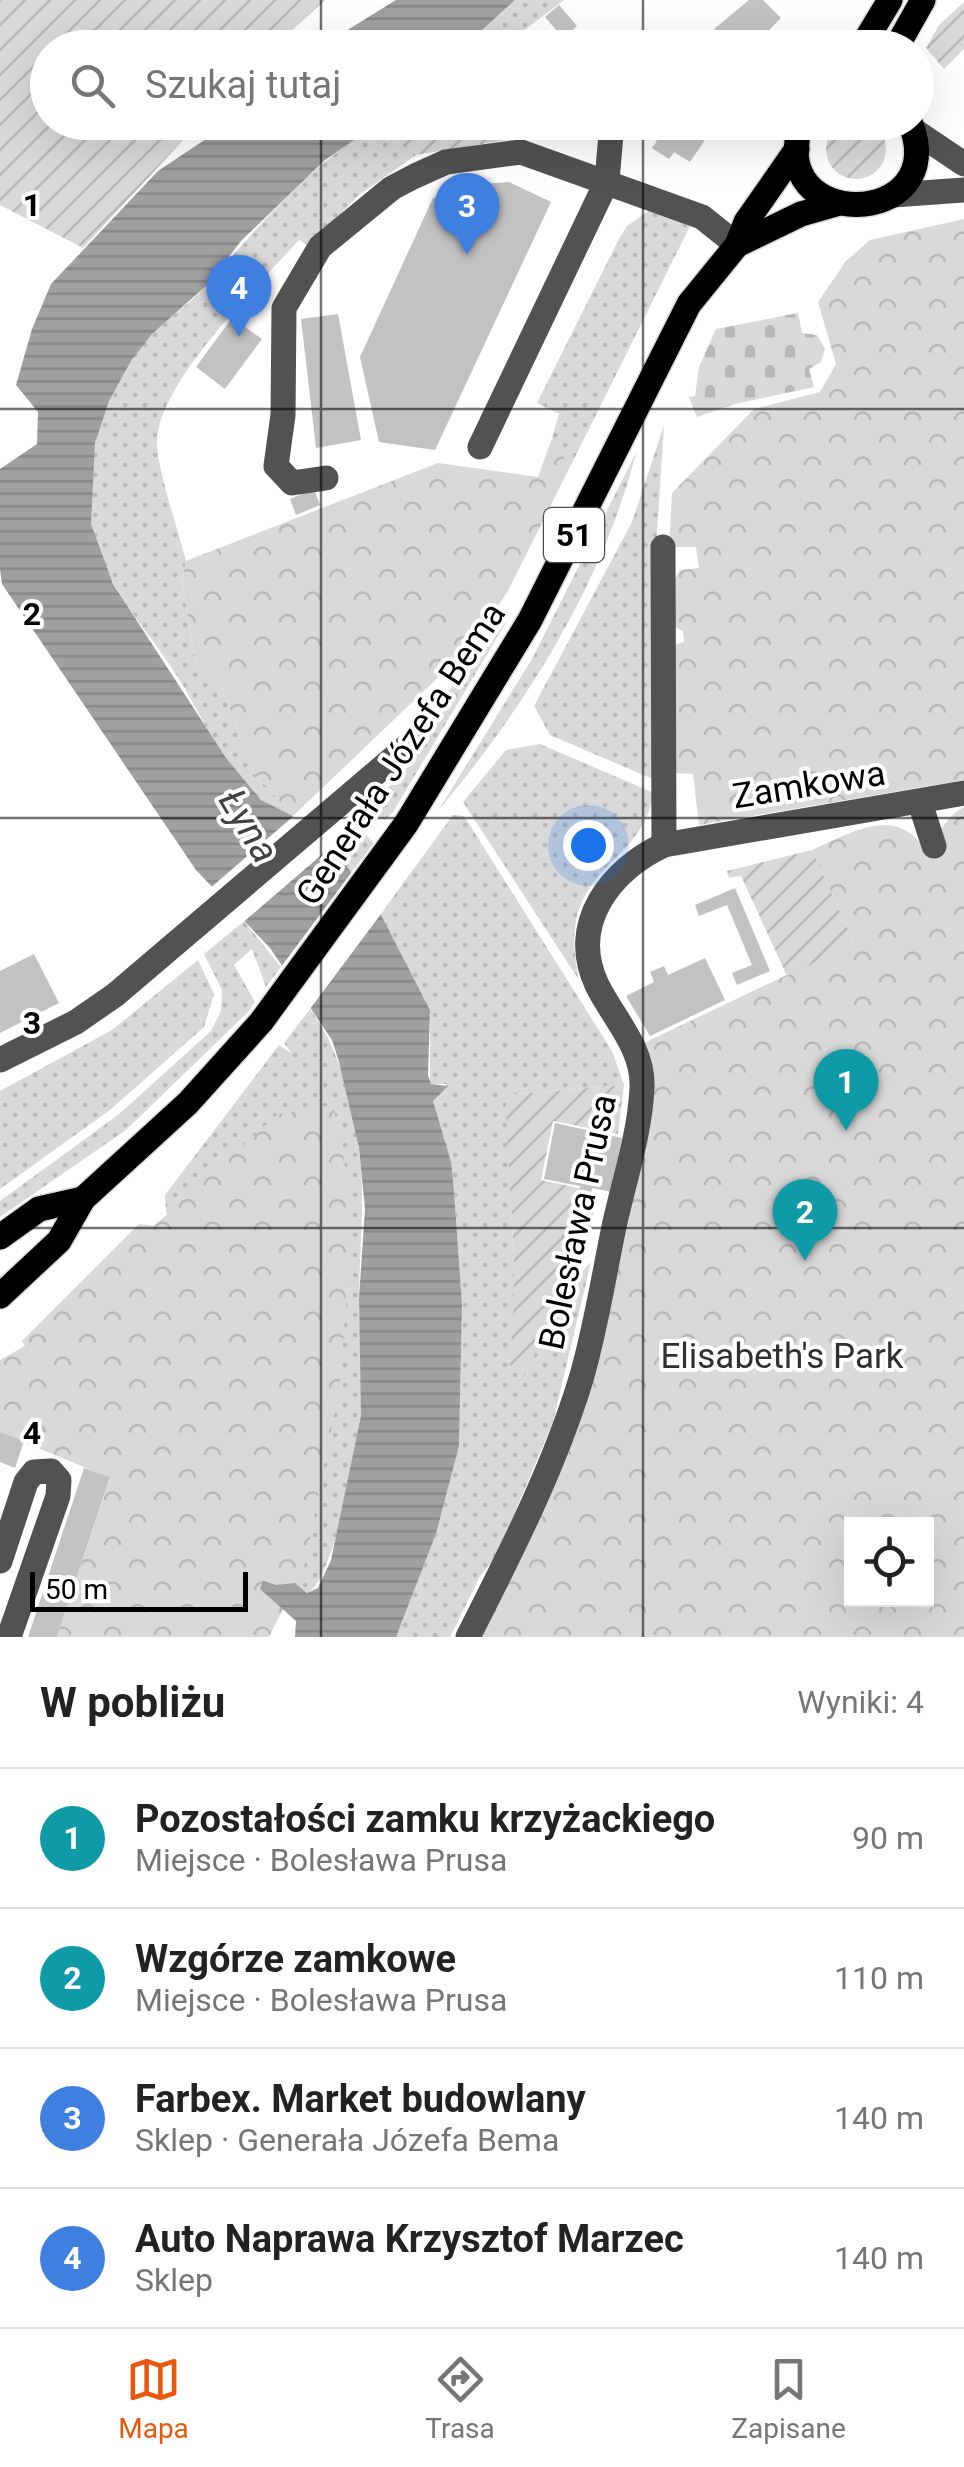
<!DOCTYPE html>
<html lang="pl">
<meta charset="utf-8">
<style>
body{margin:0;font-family:Roboto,sans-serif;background:#f6f6f6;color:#222}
.controls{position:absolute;right:30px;bottom:30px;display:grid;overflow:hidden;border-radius:0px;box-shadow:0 10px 40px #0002}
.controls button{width:90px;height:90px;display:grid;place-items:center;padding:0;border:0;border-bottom:2px solid #e0e0e0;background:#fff;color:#222;font:50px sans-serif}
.scale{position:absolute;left:30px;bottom:25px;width:218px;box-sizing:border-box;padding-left:10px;border:5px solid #000;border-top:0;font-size:28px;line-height:35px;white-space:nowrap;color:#000;-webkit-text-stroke:8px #fff;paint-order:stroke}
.you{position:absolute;left:588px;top:845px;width:35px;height:35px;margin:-25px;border:8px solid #fff;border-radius:50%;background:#1a73e8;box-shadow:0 0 0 15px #1a73e833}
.badge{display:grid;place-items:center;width:65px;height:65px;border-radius:50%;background:#ea580c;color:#fff;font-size:32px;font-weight:700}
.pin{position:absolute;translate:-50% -82px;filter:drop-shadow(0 2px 5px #0008)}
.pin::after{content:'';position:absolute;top:52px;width:35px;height:30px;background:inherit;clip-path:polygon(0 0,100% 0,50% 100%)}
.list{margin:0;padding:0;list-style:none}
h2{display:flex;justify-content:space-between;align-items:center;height:130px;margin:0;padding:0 40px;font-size:42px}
h2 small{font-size:32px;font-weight:400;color:#767676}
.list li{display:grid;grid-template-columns:65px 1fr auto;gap:30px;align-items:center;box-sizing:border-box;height:140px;padding:0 40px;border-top:2px solid #e0e0e0}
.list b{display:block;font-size:38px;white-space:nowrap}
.list p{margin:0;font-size:32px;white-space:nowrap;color:#767676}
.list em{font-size:32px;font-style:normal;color:#767676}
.icon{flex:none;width:55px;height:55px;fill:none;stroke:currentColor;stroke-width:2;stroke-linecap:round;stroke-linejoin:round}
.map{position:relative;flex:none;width:964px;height:1637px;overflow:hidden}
.search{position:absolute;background:#fff;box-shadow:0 10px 40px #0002;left:30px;right:30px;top:30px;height:110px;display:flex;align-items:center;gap:25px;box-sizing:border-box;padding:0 35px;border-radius:55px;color:#767676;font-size:38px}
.sheet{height:690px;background:#fff}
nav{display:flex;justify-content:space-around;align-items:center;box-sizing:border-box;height:140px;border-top:2px solid #e0e0e0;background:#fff;font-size:28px;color:#767676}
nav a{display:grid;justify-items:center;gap:5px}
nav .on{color:#ea580c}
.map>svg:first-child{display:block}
.grass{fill:url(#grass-dots)}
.forest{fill:url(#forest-crowns);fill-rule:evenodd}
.cemetery{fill:url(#cemetery-stones)}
.garden{fill:url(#garden-furrows)}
.water{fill:url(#water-rules)}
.pier{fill:#fff}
.building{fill:#c2c2c2}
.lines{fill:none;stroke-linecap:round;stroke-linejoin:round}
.major-casing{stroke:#dbdbdb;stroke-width:28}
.minor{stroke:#525252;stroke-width:25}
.major{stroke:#000;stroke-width:25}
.grid{fill:none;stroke:#000;stroke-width:2.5;stroke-opacity:0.55}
.labels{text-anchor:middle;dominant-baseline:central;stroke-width:8;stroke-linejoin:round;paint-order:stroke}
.shield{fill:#fff;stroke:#4c4c4c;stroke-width:2.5}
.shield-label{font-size:32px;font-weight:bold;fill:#000}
.street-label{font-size:35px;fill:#000;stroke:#fff}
.park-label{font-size:35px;fill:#303030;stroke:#fff}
.water-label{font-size:38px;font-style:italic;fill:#414141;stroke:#fff}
.grid-label{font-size:32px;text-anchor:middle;font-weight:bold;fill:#000;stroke:#fff;stroke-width:8;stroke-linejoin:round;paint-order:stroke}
</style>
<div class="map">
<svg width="964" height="1637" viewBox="0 0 964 1637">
<defs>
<pattern id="grass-dots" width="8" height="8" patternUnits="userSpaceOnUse" patternTransform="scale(2.5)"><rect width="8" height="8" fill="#d9d9d9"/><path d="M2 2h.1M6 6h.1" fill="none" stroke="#b8b8b8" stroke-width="1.8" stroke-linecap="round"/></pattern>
<pattern id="forest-crowns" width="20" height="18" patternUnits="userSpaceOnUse" patternTransform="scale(2.5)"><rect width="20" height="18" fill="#d9d9d9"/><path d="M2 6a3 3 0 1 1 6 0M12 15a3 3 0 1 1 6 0" fill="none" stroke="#b8b8b8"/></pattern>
<pattern id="cemetery-stones" width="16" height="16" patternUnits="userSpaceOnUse" patternTransform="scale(2.5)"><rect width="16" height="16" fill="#d9d9d9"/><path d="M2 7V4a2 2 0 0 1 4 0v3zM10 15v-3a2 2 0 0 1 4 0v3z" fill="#b8b8b8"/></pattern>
<pattern id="garden-furrows" width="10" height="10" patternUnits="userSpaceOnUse" patternTransform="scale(2.5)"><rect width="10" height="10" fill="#d9d9d9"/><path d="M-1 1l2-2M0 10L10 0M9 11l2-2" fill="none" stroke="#b8b8b8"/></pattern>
<pattern id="water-rules" width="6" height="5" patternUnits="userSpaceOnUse" patternTransform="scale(2.5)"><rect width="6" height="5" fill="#a0a0a0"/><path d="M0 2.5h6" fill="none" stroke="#888"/></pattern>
</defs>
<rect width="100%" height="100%" fill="#fff"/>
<g class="grass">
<polygon points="515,0 564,0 502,47 464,48"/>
<path d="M379,123H416L400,138L416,155L359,195L309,246L299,240C259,284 160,381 157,440C156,466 179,532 186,561L182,581L195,661L221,684L254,773L293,816C236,802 208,725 179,679C149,631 104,587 92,529C79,462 107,382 153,333C168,317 189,305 204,288C257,228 310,165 379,123Z"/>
<polygon points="651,209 690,226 570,467 552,438 559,414 537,403 620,237 627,226"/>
<polygon points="664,425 656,548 655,780 550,735 534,706 632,522"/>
<path d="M636,453C602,585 525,707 438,811L532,659Z"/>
<polygon points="508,619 393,812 385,820 363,808 398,779 422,748 404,730 470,671"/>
<path d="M540,744L654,793C639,873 554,864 579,980L463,802L506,750Z"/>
<polygon points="453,815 464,816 612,1051 624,1085 506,1095 516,1311 509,1363 561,1306 565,1290 591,1262 553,1422 496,1557 480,1576 450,1637 396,1637 436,1534 459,1446 462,1304 454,1191 433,1101 447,1084 430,1084 430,1010 380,915"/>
<polygon points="356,825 374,843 351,873 329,848"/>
<polygon points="244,921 281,967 266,987 252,949 234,965 255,1002 248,1012 126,1130 0,1217 0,1201 118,1115 211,1031 221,1011 222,990 204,954"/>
<polygon points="198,960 214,994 204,1027 110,1110 0,1189 0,1091 112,1030"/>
<path d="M310,1009C340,1050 352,1100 359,1150C366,1202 359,1251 359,1302C360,1340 365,1378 361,1416C359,1447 333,1582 307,1593L295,1583L166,1211L165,1195L279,1045L292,1054L284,1043Z"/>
</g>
<g class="forest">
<polygon points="964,219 964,780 699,825 693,774 673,773 674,645 684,642 683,631 673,626 674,580 680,570 699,568 696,547 669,547 672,493 754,409 820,392 836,364 818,302 846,261 870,240"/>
<polygon points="552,438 570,467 508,591 469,648 293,816 254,773 221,684 195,661 182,581 186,561 438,463 538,477"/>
<path d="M964,807V1637H481L591,1387L652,1090L644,1043L854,943L812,850C852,833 894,804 925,849C940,835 946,816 964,807ZM852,1524H926V1600H852Z"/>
<polygon points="333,1105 353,1207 340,1385 304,1568 269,1637 57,1637 110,1478 0,1432 0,1360 25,1346 22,1341 139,1224 154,1226 278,1114"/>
</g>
<polygon class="cemetery" points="798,313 802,333 817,335 825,349 821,362 809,369 814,387 735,404 697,417 689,397 695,396 699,367 716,329"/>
<g class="garden">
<polygon points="0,0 325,0 274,47 48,48 48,122 199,123 83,248 0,205"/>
<polygon points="964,2 964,49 944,69 926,48 939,25"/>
<circle cx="856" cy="149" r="30"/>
<polygon points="416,123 534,123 524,137 416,155 399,138"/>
<polygon points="812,850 854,943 787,976 741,876 729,878 727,871"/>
<path d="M624,1085L618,1134L553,1121L541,1180L579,1188V1197H597L582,1269L565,1290L525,1375L516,1373L509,1363C522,1275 506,1184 506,1095Z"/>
</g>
<g class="water">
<polygon points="396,0 515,0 464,47 320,47"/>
<polygon points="230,123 379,123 325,160 241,241 207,285 152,334 131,361 109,401 95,443 91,524 113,584 226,758 261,800 293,816 343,861 380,913 430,1010 428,1075 431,1084 448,1086 433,1101 451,1162 454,1191 462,1304 459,1446 436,1534 396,1637 295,1637 296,1621 260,1589 263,1581 276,1585 295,1583 307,1593 318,1588 331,1560 361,1416 359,1298 365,1209 359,1148 339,1062 332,1040 270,948 196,870 2,584 0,569 0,469 37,444 38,412 16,385 32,329 51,284 158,171"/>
</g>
<g class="pier">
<polygon points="297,813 333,845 240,925 208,890"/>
<polygon points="354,869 384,910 307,1013 278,971"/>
</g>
<g class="building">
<polygon points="749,0 763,0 781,18 753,46 744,38 733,48 714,29"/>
<polygon points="559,5 577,26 563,38 545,17"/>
<polygon points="646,122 717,122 690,162 674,152 669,159 652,148 657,141 641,130"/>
<polygon points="509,182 551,202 435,450 379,442 360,357 433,198 470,185"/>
<polygon points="338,314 361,440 316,448 301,319"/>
<polygon points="232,318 262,339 225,389 196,367"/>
<polygon points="314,489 320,505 296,515 290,499"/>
<polygon points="735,888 770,971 737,985 732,973 752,965 727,905 699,916 695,905"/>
<polygon points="34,954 59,1003 0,1033 0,971"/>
<polygon points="705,958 725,1000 650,1036 626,996 654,982 650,972 664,966 668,975"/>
<polygon points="555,1123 622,1138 611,1192 592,1188 590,1199 578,1196 580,1186 544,1179"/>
<polygon points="0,1432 24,1441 15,1468 0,1462"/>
<polygon points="84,1468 110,1477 57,1637 28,1637"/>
</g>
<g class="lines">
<defs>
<g id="major">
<polyline points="861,48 890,0"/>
<polyline points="896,48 923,0"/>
<path d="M802,122C761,234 954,230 910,122"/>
<polyline points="737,245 801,214 836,204"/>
<polyline points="0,1237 39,1209 83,1199"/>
<polyline points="0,1296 59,1241 83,1199 188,1103 261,1022 406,824 530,620 689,304 737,245 746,222 797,149"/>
</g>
</defs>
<use href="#major" class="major-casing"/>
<g class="minor">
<polyline points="912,129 964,164"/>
<polyline points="893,195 964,190"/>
<polyline points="480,447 607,181 612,122"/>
<polyline points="326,478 292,483 276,466 283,415 284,308 320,247 392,188 415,176 446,162 521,152 702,217 737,245"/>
<polyline points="663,547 664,845"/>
<polyline points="920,803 934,846"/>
<polyline points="0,1060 76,1022 115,995 411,743"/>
<polyline points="0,1561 26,1482 34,1472 51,1471 59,1480 58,1496 9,1637"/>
<path d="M468,1637C510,1554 554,1468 581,1379C596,1328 604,1274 615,1222C625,1178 640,1132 642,1088C644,1048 613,1018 597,985C568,924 611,869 664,845L964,793"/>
</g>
<use href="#major" class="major"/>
</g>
<path class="grid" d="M321,0V48M643,0V48M321,122V1637M643,122V1637M0,409H964M0,818H964M0,1228H964"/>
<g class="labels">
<rect class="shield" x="544" y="508" width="60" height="54" rx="8"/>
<g class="shield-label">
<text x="574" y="535">51</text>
</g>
<g class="street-label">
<text transform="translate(401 754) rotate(-57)">Generała Józefa Bema</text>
<text transform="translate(809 785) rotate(-9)">Zamkowa</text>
<text transform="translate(578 1222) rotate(-78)">Bolesława Prusa</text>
</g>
<g class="park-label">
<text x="782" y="1356">Elisabeth's Park</text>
</g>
<g class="water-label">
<text transform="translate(249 826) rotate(59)">Łyna</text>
</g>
</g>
<g class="grid-label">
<text x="32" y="216">1</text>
<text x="32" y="625">2</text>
<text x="32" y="1034">3</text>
<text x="32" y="1444">4</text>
</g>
</svg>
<div class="controls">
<button><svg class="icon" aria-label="locate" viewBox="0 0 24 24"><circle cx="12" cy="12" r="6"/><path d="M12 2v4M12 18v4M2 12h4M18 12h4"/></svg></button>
</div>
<div class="scale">50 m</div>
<div class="you"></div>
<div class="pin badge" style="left:846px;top:1131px;background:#0f9aa8">1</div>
<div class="pin badge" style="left:805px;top:1261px;background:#0f9aa8">2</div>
<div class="pin badge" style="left:467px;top:255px;background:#3f7fe0">3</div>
<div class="pin badge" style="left:239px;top:337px;background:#3f7fe0">4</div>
<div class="search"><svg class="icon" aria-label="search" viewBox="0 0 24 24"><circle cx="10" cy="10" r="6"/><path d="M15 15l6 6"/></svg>Szukaj tutaj</div>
</div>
<section class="sheet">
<h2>W pobliżu<small>Wyniki: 4</small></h2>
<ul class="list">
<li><span class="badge" style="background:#0f9aa8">1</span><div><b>Pozostałości zamku krzyżackiego</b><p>Miejsce · Bolesława Prusa</p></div><em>90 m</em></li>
<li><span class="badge" style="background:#0f9aa8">2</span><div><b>Wzgórze zamkowe</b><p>Miejsce · Bolesława Prusa</p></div><em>110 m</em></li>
<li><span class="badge" style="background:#3f7fe0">3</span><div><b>Farbex. Market budowlany</b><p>Sklep · Generała Józefa Bema</p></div><em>140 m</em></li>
<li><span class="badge" style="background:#3f7fe0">4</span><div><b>Auto Naprawa Krzysztof Marzec</b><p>Sklep</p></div><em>140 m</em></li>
</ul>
</section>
<nav>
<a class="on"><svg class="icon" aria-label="map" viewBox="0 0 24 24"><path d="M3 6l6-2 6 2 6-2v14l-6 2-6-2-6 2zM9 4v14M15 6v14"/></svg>Mapa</a>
<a><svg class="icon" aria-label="directions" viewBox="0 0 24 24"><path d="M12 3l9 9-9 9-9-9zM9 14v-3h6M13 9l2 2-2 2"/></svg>Trasa</a>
<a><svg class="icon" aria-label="saved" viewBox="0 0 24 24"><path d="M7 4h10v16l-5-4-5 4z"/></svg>Zapisane</a>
</nav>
